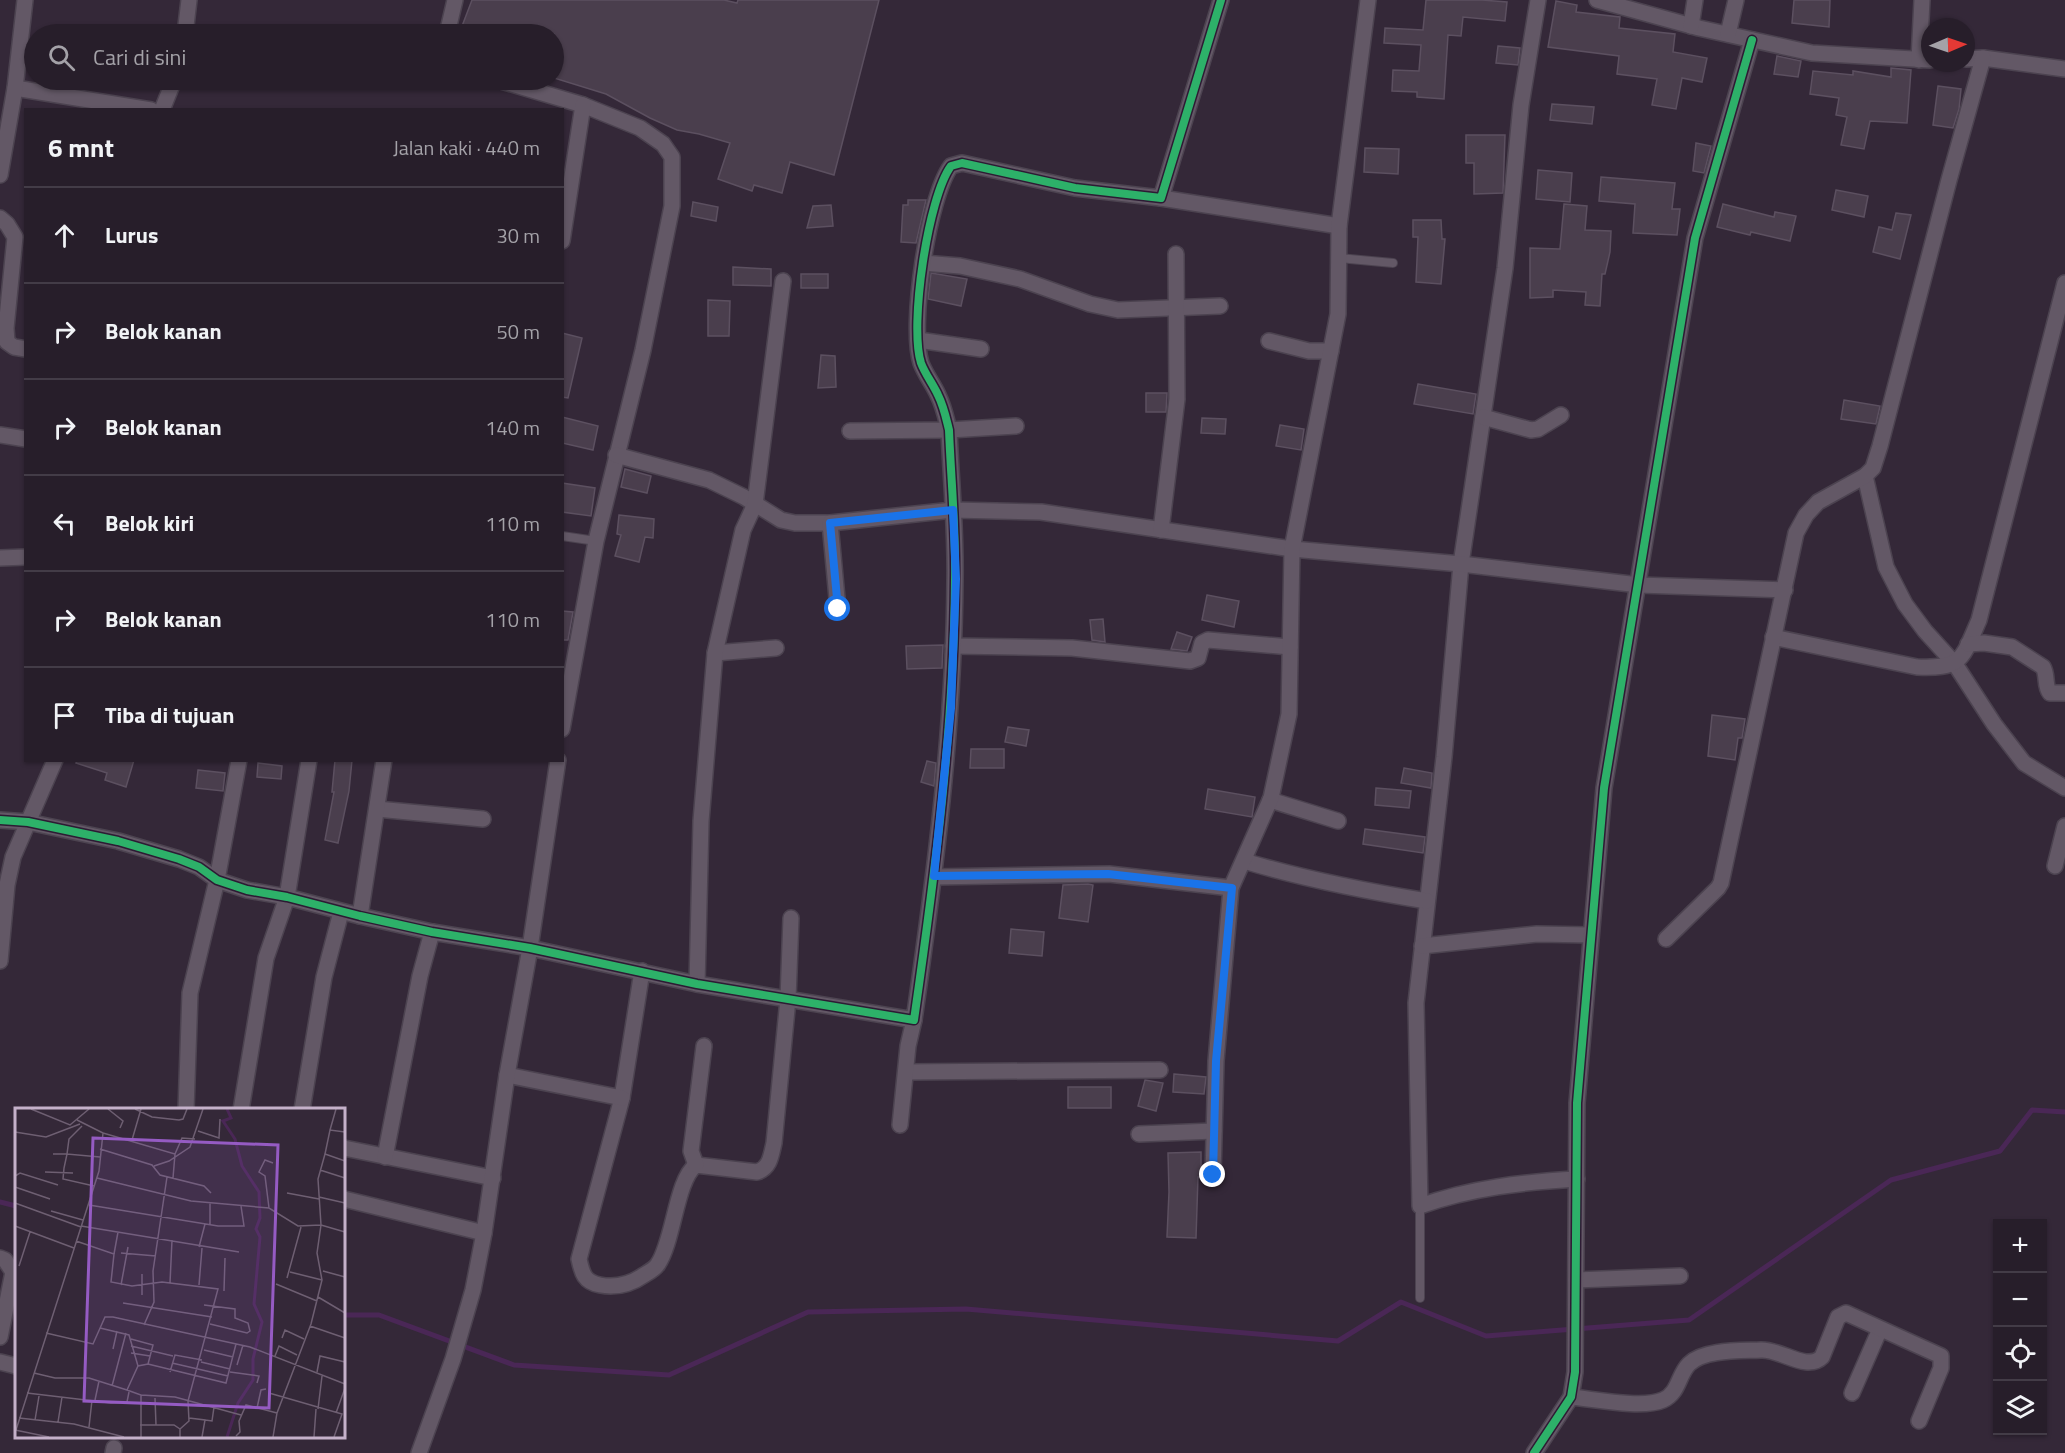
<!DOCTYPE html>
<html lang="id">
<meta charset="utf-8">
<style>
body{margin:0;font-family:"Titillium Web",sans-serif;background:#332b36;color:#f1f3f6}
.controls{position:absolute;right:18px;bottom:18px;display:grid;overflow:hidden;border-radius:0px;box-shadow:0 2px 4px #0004}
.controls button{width:54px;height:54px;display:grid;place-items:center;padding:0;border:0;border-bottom:2px solid #433c47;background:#271e2a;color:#f1f3f6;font:30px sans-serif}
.compass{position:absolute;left:1921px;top:18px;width:54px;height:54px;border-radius:50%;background:#271e2a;box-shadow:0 2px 4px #0004;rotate:88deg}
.stop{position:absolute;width:18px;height:18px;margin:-14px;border:4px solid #1a73e8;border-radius:50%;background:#fff}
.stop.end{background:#1a73e8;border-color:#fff;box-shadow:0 2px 6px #0008}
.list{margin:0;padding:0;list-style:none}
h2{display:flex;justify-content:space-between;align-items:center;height:78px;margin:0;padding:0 24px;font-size:26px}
h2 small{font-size:20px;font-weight:400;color:#a4a2a8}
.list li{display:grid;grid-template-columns:39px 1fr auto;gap:18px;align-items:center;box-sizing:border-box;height:96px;padding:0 24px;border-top:2px solid #433c47}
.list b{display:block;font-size:22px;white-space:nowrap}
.list em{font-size:20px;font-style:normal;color:#a4a2a8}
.icon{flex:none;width:33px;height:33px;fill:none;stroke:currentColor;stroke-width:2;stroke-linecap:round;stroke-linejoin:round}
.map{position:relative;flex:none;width:2065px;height:1453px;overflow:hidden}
.search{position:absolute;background:#271e2a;box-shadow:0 2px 4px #0004;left:24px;top:24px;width:540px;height:66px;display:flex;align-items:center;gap:15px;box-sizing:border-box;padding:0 21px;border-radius:33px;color:#a4a2a8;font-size:22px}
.panel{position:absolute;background:#271e2a;box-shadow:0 2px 4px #0004;left:24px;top:108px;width:540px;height:654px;border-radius:0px}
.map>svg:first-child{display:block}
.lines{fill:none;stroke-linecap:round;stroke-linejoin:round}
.stream{stroke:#4a2756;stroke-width:5}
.building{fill:#4a3e4d;stroke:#5c5060;stroke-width:1.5}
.lane-casing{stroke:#4c4350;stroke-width:10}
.street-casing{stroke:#4c4350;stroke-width:18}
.lane{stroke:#635866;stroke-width:8}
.street{stroke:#635866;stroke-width:15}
.cycleway-casing{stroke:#2d1b34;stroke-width:11}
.cycleway{stroke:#2db169;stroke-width:8}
.route{stroke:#1a73e8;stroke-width:8}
.inset-river{fill:none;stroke:#4a2756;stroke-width:3}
.inset-road{fill:none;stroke:#6e5f72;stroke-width:1.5}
.view{fill:#955bc3;fill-opacity:0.15;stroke:#955bc3;stroke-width:3}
.inset-edge{fill:none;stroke:#c5b1ca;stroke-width:3}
</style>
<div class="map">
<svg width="2065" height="1453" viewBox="0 0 2065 1453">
<rect width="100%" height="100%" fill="#342838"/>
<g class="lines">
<g class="stream">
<polyline points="0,1202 16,1206"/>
<polyline points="344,1315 379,1315 514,1365 669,1375 808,1312 966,1309 1338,1341 1401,1302 1486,1336 1689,1320 1891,1180 2000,1151 2032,1110 2065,1112"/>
</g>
</g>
<g class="building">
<polygon points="472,0 724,0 737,3 738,0 879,0 834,175 790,162 782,193 754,185 752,191 718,179 730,143 699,134 677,130 650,118 606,94 554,78 554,34 459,34"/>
<polygon points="1426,0 1482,0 1507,2 1505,21 1463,17 1461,36 1448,35 1444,99 1417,97 1417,92 1392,91 1393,70 1419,71 1421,45 1384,43 1385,28 1423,30"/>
<polygon points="1794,0 1830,0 1829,27 1792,23"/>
<polygon points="1556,1 1577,5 1576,12 1620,17 1619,28 1675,34 1673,52 1707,58 1702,82 1682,78 1676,109 1652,105 1657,79 1617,74 1619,56 1548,47"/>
<polygon points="1498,46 1520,48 1518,65 1496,63"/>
<polygon points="1777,56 1801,61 1798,77 1774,74"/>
<polygon points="1891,68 1911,70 1907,123 1870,121 1864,149 1841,145 1847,117 1836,115 1839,98 1810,94 1813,71 1853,75 1853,71 1891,77"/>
<polygon points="1938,86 1961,89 1959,109 1953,128 1933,125"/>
<polygon points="1552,104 1594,107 1592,124 1550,120"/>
<polygon points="1466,135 1505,135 1503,193 1474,194 1474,163 1466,163"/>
<polygon points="1696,143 1711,146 1704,173 1693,171"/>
<polygon points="1365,148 1399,149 1398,174 1364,172"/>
<polygon points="1538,170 1572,173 1570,202 1536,199"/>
<polygon points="1601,177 1675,183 1672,209 1680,209 1677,235 1633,233 1635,204 1599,201"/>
<polygon points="1836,190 1868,196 1864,217 1832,210"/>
<polygon points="908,200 926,200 916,243 901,242 903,205 908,205"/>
<polygon points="693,202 718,207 716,221 691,216"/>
<polygon points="1564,204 1587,206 1585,230 1611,231 1610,252 1605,274 1602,274 1600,306 1585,305 1586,292 1553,290 1553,297 1530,298 1530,248 1560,249"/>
<polygon points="1723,204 1774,217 1775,212 1796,216 1790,241 1751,232 1750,235 1717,227"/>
<polygon points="831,205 833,226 807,228 813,206"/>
<polygon points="1896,213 1911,215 1900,259 1873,252 1879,227 1892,230"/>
<polygon points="1413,220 1441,220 1442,239 1445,239 1441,284 1416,282 1418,237 1413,237"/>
<polygon points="733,267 771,269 771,286 733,285"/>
<polygon points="931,273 967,279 961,306 928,299"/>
<rect x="801" y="274" width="27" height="14"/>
<polygon points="708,300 730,301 729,336 708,336"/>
<polygon points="562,333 582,338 568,398 562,397"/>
<polygon points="821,355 835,356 836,387 818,388"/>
<polygon points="1418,384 1476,394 1473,414 1414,404"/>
<polygon points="1146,393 1167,393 1166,412 1146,412"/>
<polygon points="1844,400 1880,406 1876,424 1841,419"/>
<polygon points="562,417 598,426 593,450 562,443"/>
<polygon points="1202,418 1226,419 1225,434 1201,433"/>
<polygon points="1280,425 1304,429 1301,450 1276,446"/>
<polygon points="625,469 651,476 647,493 621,487"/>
<polygon points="562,483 595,488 591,516 562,512"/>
<polygon points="619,515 654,519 653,538 645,537 639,562 615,556 621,535 617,534"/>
<polygon points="1207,595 1239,601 1234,627 1202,620"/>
<polygon points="562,611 573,612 568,640 563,640"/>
<polygon points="1103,619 1105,642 1092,640 1090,620"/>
<polygon points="1177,632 1192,637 1187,651 1171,649"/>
<polygon points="943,645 942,668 907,669 906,646"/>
<polygon points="1712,715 1745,719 1742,738 1738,738 1735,760 1708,756"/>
<polygon points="1008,727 1029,730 1026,746 1005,742"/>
<polygon points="971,749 1004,749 1004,768 970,768"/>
<polygon points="77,760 134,760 126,787 105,780 107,773 76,763"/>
<polygon points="335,760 352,760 349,791 338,843 325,840 334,792 332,792"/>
<polygon points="927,761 936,763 934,786 921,782"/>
<polygon points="258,763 282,766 281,779 257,777"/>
<polygon points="1404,768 1432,773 1431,788 1401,783"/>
<polygon points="198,770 225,773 223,791 196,788"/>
<polygon points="1376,788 1411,791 1409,808 1375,805"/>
<polygon points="1208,789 1255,797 1252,817 1205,809"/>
<polygon points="1365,829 1425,837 1423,853 1363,844"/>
<polygon points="1088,884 1093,885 1088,922 1059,918 1063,885"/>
<polygon points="1011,929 1044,932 1042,956 1009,953"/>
<polygon points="1174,1074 1206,1077 1204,1094 1173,1092"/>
<polygon points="1145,1080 1163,1083 1156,1111 1138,1106"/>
<rect x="1068" y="1087" width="43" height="21"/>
<polygon points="1201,1152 1201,1177 1198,1177 1196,1238 1167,1237 1169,1192 1168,1153"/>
</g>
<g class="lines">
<defs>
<g id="lane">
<polyline points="1339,258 1393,263"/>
<polyline points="562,536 596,541"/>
<polyline points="1420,1298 1420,1206"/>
</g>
<g id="street">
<path d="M1538,0L1521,105L1505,268L1461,564L1444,757L1416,1003L1420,1206C1471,1188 1523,1182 1577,1179"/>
<polyline points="1597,0 1699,28 1812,53 1930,60"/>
<polyline points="1691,26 1695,0"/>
<polyline points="185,34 189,0"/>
<polyline points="447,34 455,0"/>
<polyline points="1728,34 1736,0"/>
<polyline points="1966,59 1983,58 2065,69"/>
<polyline points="1919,60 1922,0"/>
<polyline points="498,80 583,105 640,128 663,144 672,157 672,206 643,350 596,541 562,729"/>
<polyline points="15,88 151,110"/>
<polyline points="162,110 174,80"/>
<polyline points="0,175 15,88 25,0"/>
<polyline points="1161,198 1339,226"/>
<polyline points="0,218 7,224 15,237 6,328 7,342 14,347 26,349"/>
<polyline points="562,241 583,105"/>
<polyline points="923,263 960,266 1020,279 1090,304 1118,310 1220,306"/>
<polyline points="918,340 981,349"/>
<polyline points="1269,341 1309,351 1331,351"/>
<polyline points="1483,417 1531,430 1538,429 1561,415"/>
<polyline points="850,431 949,430 1016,426"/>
<polyline points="0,435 26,439"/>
<polyline points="616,455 709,480 744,497 781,520 795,523 830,523 953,510 1041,512 1292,549 1461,564 1639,585 1785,590"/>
<polyline points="1865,476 1886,567 1905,604 1925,631 1955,664 1994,724 2024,763 2065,788"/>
<polyline points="830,523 838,609"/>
<polyline points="1161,530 1177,399 1176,254"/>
<polyline points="0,558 26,557"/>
<path d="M1773,637L1917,667C1963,669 1962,659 1979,620L2065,283"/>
<path d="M1968,644L1984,643L2012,647L2043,667C2048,675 2044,686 2050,693H2065"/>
<polyline points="953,646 1072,648 1190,661 1198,658 1202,643 1208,640 1290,647"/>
<polyline points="715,653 776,648"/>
<polyline points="1270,800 1338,821"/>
<polyline points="377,809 483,819"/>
<path d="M0,820L28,822L118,841L179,859L199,867L217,880L247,890L287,897L360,916L432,932L530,948L697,984L914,1020C935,874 954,728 955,580C956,530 951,480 949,430C946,418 944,407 938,395C933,384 925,374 921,363C909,326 928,197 951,166L962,163L1075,188L1161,198L1221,0"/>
<path d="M1244,861C1304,879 1365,891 1427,901"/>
<polyline points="2055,866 2065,826"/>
<polyline points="934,877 1109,874 1231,888"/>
<polyline points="360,916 384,760"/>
<polyline points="1666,939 1718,888 1721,883 1796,533 1806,515 1818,502 1865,476 1873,468 1880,446 1949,180 1983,58"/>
<polyline points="1422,946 1537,934 1591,935"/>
<polyline points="0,961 7,885 13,857 55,760"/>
<path d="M642,971L622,1098L579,1259C582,1273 584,1282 600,1285C616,1288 631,1284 644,1275C649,1272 655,1269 658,1264C674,1240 676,1180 696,1165L757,1172C770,1168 771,1156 774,1143L788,999L791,918"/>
<polyline points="697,984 701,821 715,653 743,530 755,504 783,281"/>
<polyline points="906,1072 1160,1070"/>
<polyline points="507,1075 622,1098"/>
<polyline points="186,1110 190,993 217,880 239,760"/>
<polyline points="241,1110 266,958 287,897 309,760"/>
<polyline points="302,1110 324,977 341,912"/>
<polyline points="900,1125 908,1046 914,1020"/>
<polyline points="1139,1134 1214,1131"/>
<polyline points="344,1148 493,1178"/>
<polyline points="385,1157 420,976 432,932"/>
<polyline points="696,1165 691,1151 704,1046"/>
<polyline points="1213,1175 1216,1061 1231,888 1271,798 1289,714 1292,549 1338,314 1339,226 1368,0"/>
<polyline points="344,1199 484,1233"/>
<polyline points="0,1258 5,1260 13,1272 0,1337"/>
<polyline points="1576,1280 1680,1276"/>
<polyline points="0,1362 16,1366"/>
<polyline points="1852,1393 1880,1329"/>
<path d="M1571,1397C1594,1399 1642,1409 1663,1400C1679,1393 1678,1375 1689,1364C1704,1349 1742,1351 1761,1350C1781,1349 1807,1372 1822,1357L1838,1317L1846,1313L1941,1356V1368L1919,1421"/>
<polyline points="113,1453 114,1448"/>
<polyline points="419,1453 453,1359 473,1290 484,1233 507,1075 530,948 558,760"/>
<polyline points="1534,1453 1571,1397 1575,1372 1577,1103 1604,788 1695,238 1752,40"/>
</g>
</defs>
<use href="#lane" class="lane-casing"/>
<use href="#street" class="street-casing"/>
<use href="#lane" class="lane"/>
<use href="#street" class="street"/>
<defs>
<g id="cycleway">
<path d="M0,820L28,822L118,841L179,859L199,867L217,880L247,890L287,897L360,916L432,932L530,948L697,984L914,1020C935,874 954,728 955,580C956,530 951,480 949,430C946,418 944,407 938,395C933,384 925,374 921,363C909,326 928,197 951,166L962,163L1075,188L1161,198L1221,0"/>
<polyline points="1534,1453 1571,1397 1575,1372 1577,1103 1604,788 1695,238 1752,40"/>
</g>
</defs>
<use href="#cycleway" class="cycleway-casing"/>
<use href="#cycleway" class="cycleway"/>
</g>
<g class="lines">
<polyline class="route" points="838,609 830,523 953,510 956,579 951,708 934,876 1108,874 1232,888 1216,1061 1213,1175"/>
</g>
<g transform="translate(15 1108)">
<rect width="330" height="330" fill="#342838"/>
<path class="inset-river" d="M212,1L216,10L208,13L220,31L227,58L244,84L245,110L241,121L245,129L239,196L247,214L238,251V272L223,295L212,329"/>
<path class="inset-road" d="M16,1L55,17L74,1M93,1L108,13L105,20M120,1L137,9L164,12L168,11L172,1M315,22L321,1M183,23L204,30L205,11M0,24L31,29L65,16M330,24L315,22L310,46L330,53M88,25L160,46L158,70M117,32L126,1M85,41L137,57L145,67L189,78L196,85M38,46H52L54,31L67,18M160,46L167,30L180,31M139,58L154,53L175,39L188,1M305,62L330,70M30,64L58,65M0,68L5,65L43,77M82,70L176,93L254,100L283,118L306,117L330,124M79,78L48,71L49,60L52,46L85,49M0,79L35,91M272,85L304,91M304,89L330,95M0,95L66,119M195,95V116M74,97L203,118H229L226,98M254,100L250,68L244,64L250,52L258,55M36,103L68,112M0,118L59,140M66,118L224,144M61,133L99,146L96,174L117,178L147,174L203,181L173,293L174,313L165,321V329M184,139L190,116M106,145L141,148M99,146L103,124M4,158L15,124M308,163L330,169M275,164L307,172M272,170L286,119M155,175L157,132M261,176L302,193M106,177L113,139M184,177L187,140M209,183L210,150M127,187V166M303,189L330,205M108,195L197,209M189,197L220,201V210L233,215L235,223L232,225L195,216M129,217L139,194L138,163L152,69M295,218L330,230M85,220L114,227L123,258M31,225L78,236L90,209H98L235,239L330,276M267,230L270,222L289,231M116,231L138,237L133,256M116,238L158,248M98,241L102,223M189,242L218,249M116,245L135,248M260,248L264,238L282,247M186,254L215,261M157,255L213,268M222,257L228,237M155,264L160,247L187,252M215,264L244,268L242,275M302,264L305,248L330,254M19,265L40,270H74L112,282M97,278L111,225M12,285L96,295L112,294L114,284M254,285L327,306L319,329M126,287L160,289L226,307M140,290L141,317M80,292L84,273M242,300L246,282L251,281M303,301L307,268M321,305L330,280M4,310L59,316L109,329M174,310L190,312L187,329M20,312L24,288M190,312L197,313L199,299M43,314L47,289M125,317H159L165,321M74,319L77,292M0,322L34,329M1,322L84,63L88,25L62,12M221,328L225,324L224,313L231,297L262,305M126,329V287L112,282L123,258L133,256L211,275L221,236M258,329L262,305L296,216L307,172L302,145L306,117L303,71L310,46M299,329L301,301"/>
<path class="view" d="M78,30L263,37L254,300L69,293Z"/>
<rect width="330" height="330" class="inset-edge"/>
</g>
</svg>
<div class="controls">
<button>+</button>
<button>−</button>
<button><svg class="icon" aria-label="locate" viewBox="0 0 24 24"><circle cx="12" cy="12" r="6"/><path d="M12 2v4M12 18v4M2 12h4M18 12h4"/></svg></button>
<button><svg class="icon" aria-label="layers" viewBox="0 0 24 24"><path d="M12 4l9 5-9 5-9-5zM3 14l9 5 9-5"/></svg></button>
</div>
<svg class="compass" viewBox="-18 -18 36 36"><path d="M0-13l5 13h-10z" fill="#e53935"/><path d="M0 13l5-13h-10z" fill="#a4a2a8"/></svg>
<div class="stop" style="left:838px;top:609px"></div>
<div class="stop end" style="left:1213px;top:1175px"></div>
<div class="search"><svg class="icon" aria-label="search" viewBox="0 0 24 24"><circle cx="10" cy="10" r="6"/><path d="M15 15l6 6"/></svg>Cari di sini</div>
<section class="panel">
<h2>6 mnt<small>Jalan kaki · 440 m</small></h2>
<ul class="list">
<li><svg class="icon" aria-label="ahead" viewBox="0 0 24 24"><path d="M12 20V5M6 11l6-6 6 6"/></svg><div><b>Lurus</b></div><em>30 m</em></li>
<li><svg class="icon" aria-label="right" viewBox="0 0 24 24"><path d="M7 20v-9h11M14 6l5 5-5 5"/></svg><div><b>Belok kanan</b></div><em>50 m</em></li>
<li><svg class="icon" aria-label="right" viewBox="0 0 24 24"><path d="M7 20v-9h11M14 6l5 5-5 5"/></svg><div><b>Belok kanan</b></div><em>140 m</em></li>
<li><svg class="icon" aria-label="left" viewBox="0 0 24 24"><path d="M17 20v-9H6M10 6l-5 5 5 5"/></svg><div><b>Belok kiri</b></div><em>110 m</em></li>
<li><svg class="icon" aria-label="right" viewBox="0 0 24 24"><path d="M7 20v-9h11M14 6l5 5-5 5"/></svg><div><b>Belok kanan</b></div><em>110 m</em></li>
<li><svg class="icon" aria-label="arrive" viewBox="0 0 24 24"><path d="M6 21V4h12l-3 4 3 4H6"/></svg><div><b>Tiba di tujuan</b></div></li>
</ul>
</section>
</div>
